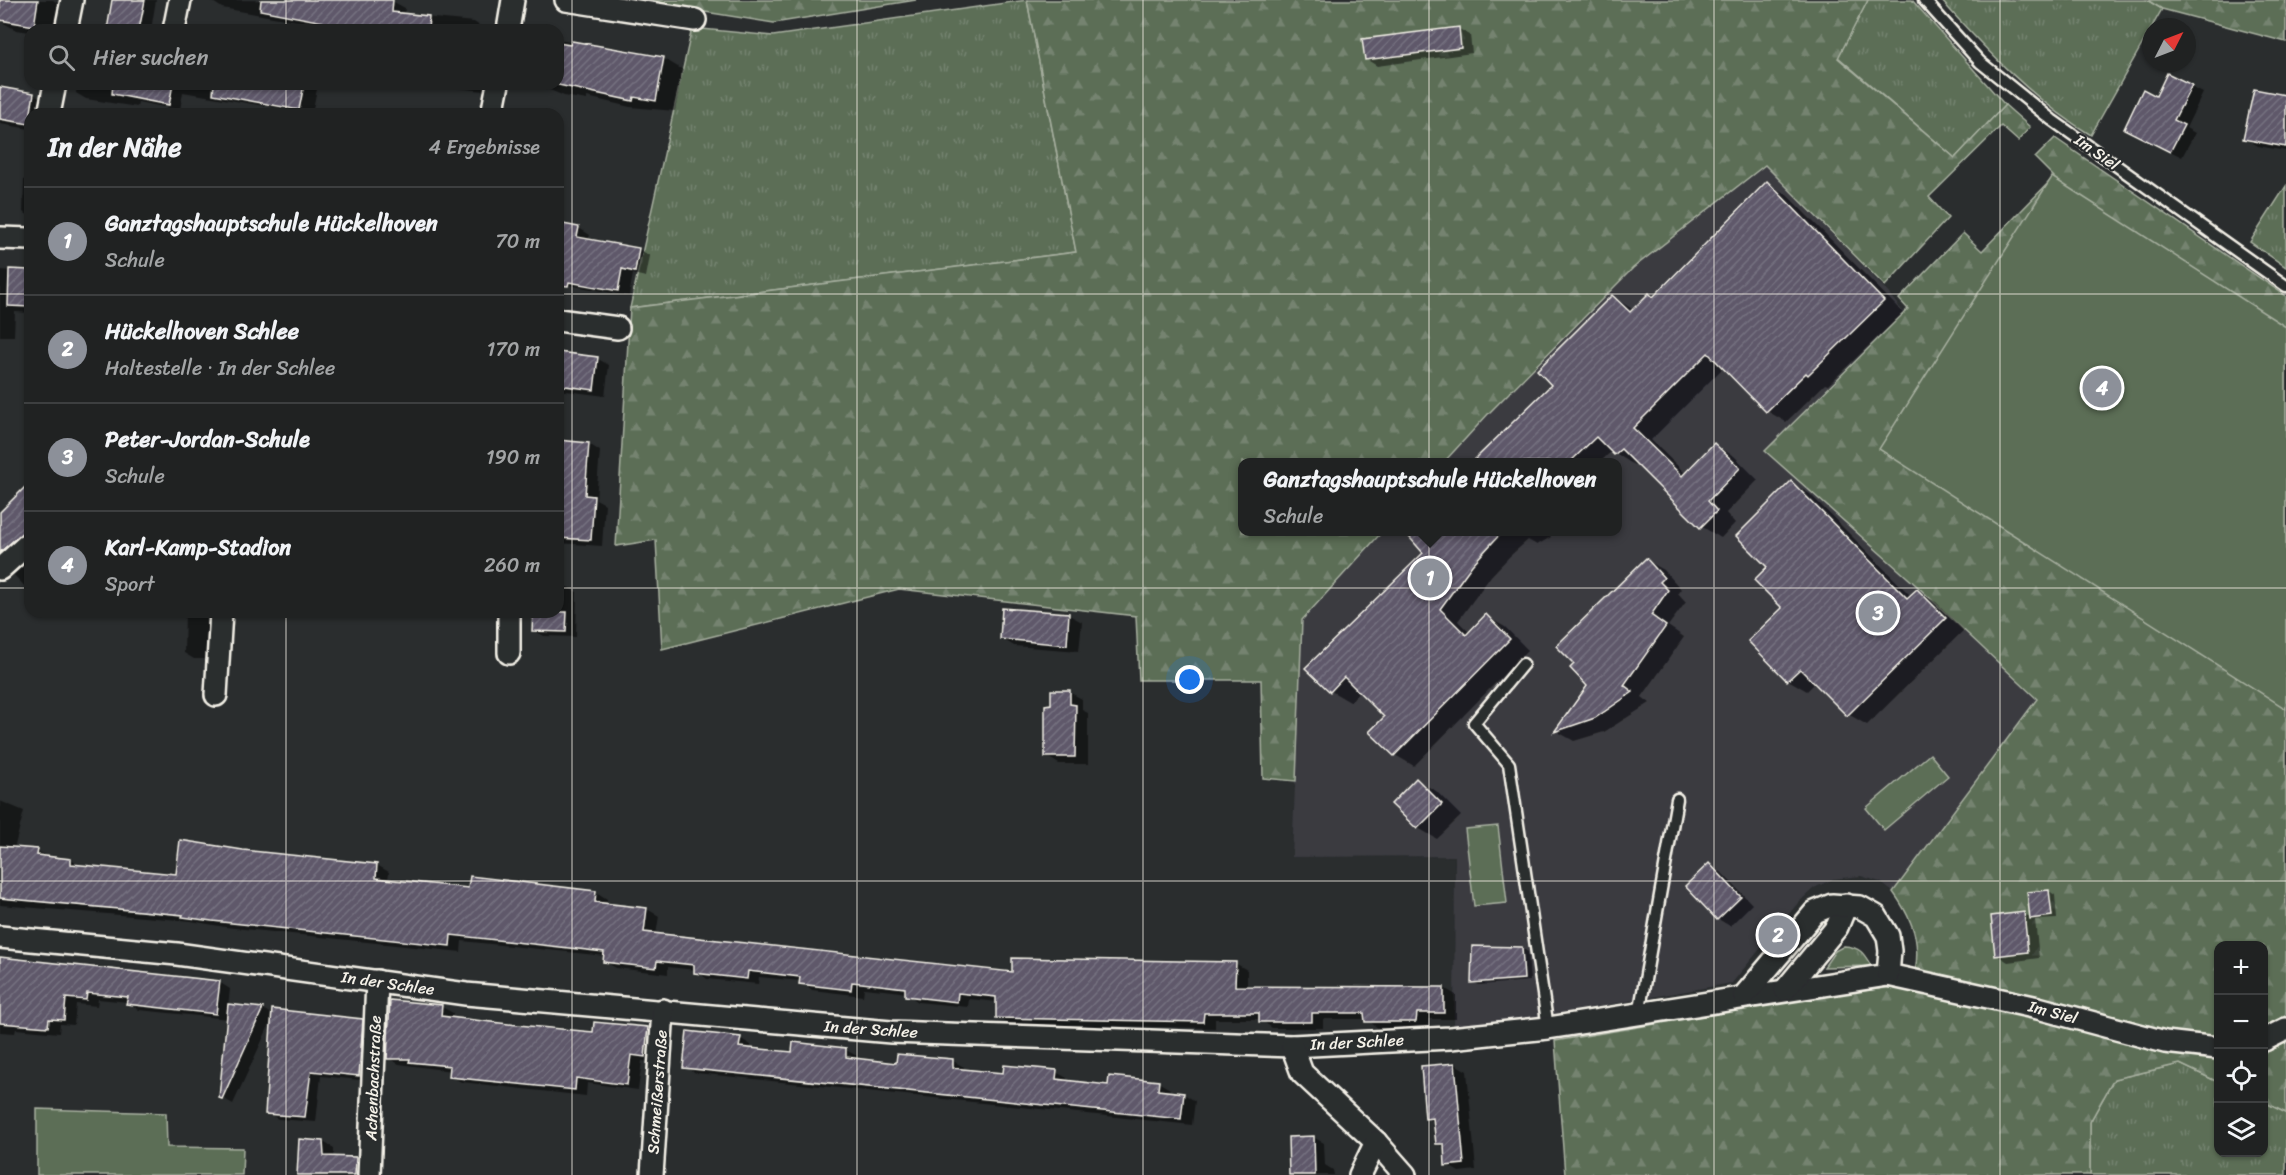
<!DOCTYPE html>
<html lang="de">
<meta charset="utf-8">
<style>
body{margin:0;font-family:Sriracha,sans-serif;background:#2d2f2f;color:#f1f3f6}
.controls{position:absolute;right:18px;bottom:18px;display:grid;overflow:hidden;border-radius:12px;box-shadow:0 2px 4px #0004}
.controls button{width:54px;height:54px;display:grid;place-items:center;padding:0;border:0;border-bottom:2px solid #3d3f40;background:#202222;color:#f1f3f6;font:30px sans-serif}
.compass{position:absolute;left:2142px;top:18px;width:54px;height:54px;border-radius:50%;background:#202222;box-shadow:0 2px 4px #0004;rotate:48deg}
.you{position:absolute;left:1190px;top:680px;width:21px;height:21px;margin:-15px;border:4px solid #fff;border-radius:50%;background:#1a73e8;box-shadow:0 0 0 9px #1a73e833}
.badge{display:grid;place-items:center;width:39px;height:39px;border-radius:50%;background:#8c9099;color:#fff;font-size:20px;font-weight:700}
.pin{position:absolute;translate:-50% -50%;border:3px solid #fff;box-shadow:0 2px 6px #0006}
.popup{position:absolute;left:1238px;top:458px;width:384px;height:78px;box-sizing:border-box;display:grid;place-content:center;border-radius:12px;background:#202222;filter:drop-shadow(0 2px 4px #0005);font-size:20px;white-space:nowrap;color:#a2a4a5}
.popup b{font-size:22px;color:#f1f3f6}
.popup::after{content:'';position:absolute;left:50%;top:100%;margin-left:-12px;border:12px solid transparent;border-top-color:#202222}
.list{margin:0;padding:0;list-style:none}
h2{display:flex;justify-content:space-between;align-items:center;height:78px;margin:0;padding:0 24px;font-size:26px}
h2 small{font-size:20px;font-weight:400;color:#a2a4a5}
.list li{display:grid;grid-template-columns:39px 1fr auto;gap:18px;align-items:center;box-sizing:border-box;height:108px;padding:0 24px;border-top:2px solid #3d3f40}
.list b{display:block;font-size:22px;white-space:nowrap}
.list p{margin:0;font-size:20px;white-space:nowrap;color:#a2a4a5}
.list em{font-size:20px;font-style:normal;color:#a2a4a5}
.icon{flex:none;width:33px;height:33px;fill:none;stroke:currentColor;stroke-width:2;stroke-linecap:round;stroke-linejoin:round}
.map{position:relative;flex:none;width:2286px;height:1175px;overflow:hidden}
.search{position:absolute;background:#202222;box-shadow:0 2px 4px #0004;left:24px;top:24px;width:540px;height:66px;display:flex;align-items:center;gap:15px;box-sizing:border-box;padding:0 21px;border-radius:18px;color:#a2a4a5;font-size:22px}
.panel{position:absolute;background:#202222;box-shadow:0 2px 4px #0004;left:24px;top:108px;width:540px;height:510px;border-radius:18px}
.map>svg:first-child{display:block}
.built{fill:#3a3a40}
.grass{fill:url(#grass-tufts);stroke:#a8b0a0;stroke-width:1.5}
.forest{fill:url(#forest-firs);stroke:#a8b0a0;stroke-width:1.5}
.green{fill:#5c6e57;stroke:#a8b0a0;stroke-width:1.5}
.shadow{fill:#0007}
.building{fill:url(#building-hatch);stroke:#f4f1e8;stroke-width:1.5}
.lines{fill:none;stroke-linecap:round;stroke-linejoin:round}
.service-casing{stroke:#f4f1e8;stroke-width:15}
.minor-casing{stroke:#f4f1e8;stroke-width:26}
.service{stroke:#2a2d2e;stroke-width:10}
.minor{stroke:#2a2d2e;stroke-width:21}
.grid{fill:none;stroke:#f4f1e8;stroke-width:1.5;stroke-opacity:0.55}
.labels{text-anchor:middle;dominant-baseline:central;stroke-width:4.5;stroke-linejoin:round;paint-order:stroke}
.street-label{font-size:16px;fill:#f4f1e8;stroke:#2a2d2e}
</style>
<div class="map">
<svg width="2286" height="1175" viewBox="0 0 2286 1175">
<defs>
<pattern id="grass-tufts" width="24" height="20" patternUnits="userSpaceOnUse" patternTransform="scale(1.5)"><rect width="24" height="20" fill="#5c6e57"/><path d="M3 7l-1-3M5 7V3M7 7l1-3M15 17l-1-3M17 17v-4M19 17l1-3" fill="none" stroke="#74836f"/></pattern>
<pattern id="forest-firs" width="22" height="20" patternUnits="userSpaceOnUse" patternTransform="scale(1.5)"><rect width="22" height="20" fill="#5c6e57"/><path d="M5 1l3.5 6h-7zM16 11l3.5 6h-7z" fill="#74836f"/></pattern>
<pattern id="building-hatch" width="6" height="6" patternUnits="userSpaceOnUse" patternTransform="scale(1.5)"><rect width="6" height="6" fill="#5e596b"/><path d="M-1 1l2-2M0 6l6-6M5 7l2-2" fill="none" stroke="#767180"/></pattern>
</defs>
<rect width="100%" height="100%" fill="#2a2d2e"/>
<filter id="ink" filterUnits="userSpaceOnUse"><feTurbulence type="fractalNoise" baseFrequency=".0167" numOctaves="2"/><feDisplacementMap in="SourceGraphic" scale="12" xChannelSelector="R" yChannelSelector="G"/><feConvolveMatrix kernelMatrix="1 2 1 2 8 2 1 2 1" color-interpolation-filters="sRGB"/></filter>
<g filter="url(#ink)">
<polygon class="built" points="1765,165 1886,290 1911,322 1917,586 2037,699 1893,892 1880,882 1861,876 1833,879 1814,888 1798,903 1732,983 1476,1028 1454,1028 1455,856 1292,857 1302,620 1382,532 1618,532 1618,462 1444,462 1489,413 1633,268"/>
<g class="grass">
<polygon points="1027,0 1076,252 630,308 692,28 773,36"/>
<polygon points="1868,0 1912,0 2005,105 1955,158 1838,57"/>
<path d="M1941,0H2147L2162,9L2091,135C2033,100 1986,50 1941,0Z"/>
<polygon points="2286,186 2286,267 2250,242"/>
<path d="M1844,946C1860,947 1864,953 1871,966L1824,967L1835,951Z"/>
<polygon points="2180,1064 2218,1082 2218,1152 2264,1152 2264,1102 2286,1113 2286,1175 2090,1175 2090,1122 2114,1079"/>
</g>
<g class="forest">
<polygon points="630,0 916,0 774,23"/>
<polygon points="1027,0 1868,0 1838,58 1955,158 2005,105 2030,127 2018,141 2001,126 1929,197 1948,218 1885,286 1765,165 1633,268 1489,413 1444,462 1242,462 1242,532 1382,532 1302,620 1296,781 1263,778 1261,680 1139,680 1136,616 899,589 662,649 656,540 616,546 630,308 1076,252"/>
<polygon points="2147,0 2286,0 2286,42 2162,9"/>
<path d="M2055,138L2286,296V1113L2264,1102V946H2218V1082L2180,1064L2114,1079L2090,1122V1175H1565L1555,1041L1821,996L1886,988H1912C1922,948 1917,925 1893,892L2037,699L1917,586L1765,451L1908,309L1899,299L1963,233L1982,251L2054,177L2035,158Z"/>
</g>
<g class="green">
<polygon points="2052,177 2286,327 2286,709 1879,449"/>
<polygon points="1930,754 1948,776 1884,830 1866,808"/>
<polygon points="1498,826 1507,903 1474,906 1465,829"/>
<polygon points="37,1109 166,1113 167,1147 243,1148 242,1175 37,1175"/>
</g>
<g class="shadow">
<polygon points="0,0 53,0 59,4 54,30 30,30 30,32 16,30 0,21"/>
<polygon points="114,0 156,0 151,30 108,30"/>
<polygon points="210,0 392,1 405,8 404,15 474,22 486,30 324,30 324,26 222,8"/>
<polygon points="1459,29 1470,35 1472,53 1377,66 1366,59"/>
<polygon points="558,40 663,58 683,70 675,111 630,107 587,97 587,100 564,96 536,84 558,84"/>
<polygon points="77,84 162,84 174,87 175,84 318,84 312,114 183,92 180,110 138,102 137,107 86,99 76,93"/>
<polygon points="449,84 485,84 484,91 457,88"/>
<polygon points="2191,87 2203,93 2186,128 2195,133 2182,157 2137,135 2156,98"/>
<polygon points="0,89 34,94 47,102 45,114 30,114 30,129 0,124"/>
<polygon points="2286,96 2286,151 2258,146 2245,138"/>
<polygon points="24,179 30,179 30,216 23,212"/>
<polygon points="1767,183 1786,194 1903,313 1828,385 1825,384 1786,422 1767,411 1724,367 1651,440 1686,474 1714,445 1734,456 1758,480 1726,513 1735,523 1721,538 1701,526 1637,463 1634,465 1612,451 1600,462 1474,462 1553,385 1613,297 1634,310 1649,295 1654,297"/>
<polygon points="558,225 579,228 590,235 588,240 639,249 650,256 646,277 633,274 629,296 558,283"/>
<polygon points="0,270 30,272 30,313 15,312 14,336 0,336"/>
<polygon points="558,355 598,359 609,365 605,396 558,390"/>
<polygon points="558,442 589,444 600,451 596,499 605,504 602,546 558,543"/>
<polygon points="1791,483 1810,494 1911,596 1917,591 1936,602 1964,630 1867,725 1848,714 1816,682 1807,691 1788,680 1750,641 1784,608 1769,567"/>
<polygon points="30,485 30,539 0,566 0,514"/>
<polygon points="1420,532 1548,532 1551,537 1537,545 1528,540 1510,556 1491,576 1458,621 1470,633 1486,616 1505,627 1528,650 1414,766 1395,755 1386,717 1360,691 1350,702 1331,691 1425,553"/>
<polygon points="30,560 30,592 14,575"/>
<polygon points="1646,560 1664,570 1681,589 1678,593 1686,602 1668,626 1684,637 1642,697 1650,703 1604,732 1574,741 1556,731 1589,686"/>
<polygon points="558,586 567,587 577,592 576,637 544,636 533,630 534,612 558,612"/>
<polygon points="1004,609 1069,615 1082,622 1079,651 1014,646 1001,638"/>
<polygon points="185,612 213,612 210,659 194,659 184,653"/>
<polygon points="1069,692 1082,699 1082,710 1088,713 1088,764 1059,764 1046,756 1052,706"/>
<polygon points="1416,780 1436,791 1461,816 1437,839 1418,828"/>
<polygon points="0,801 24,811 14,849 38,851 50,858 71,860 82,867 178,875 243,852 377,865 389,872 388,880 470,890 596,892 607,899 607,905 647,909 659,916 656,935 1013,974 1235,963 1247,970 1247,988 1444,988 1456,995 1456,1019 1428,1019 1428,1028 1378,1028 1366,1019 1323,1019 1323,1028 1272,1028 1260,1019 1215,1019 1215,1028 1009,1024 997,1017 998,1002 969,999 968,1007 918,1002 906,993 893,991 864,988 863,996 812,990 801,981 759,977 758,984 707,979 696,970 668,967 668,974 616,968 604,961 605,956 462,941 461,952 225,927 191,921 0,905"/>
<polygon points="1709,865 1721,872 1752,904 1730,926 1718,919 1687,886"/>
<polygon points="2049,891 2055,895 2057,919 2035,920 2039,958 2008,962 1997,955 2024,914 2032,918"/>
<polygon points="1522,948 1528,952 1530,981 1479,985 1473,982"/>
<polygon points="0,982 219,982 230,989 228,1006 263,1009 273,1015 362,1021 373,1027 369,1081 321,1076 316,1122 278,1119 267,1113 273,1017 233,1104 221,1097 228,1019 139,1010 128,1002 98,999 97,1006 76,1004 74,1025 60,1024 59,1033 16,1029 15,1033 0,1032"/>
<polygon points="392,1001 442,1007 453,1013 452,1018 594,1034 596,1023 648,1029 659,1035 656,1062 642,1061 638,1090 587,1083 586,1096 461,1082 450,1076 451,1071 399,1064 388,1058"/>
<polygon points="740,1038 751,1045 751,1049 793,1054 846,1050 857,1056 857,1060 898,1064 953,1061 964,1067 964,1070 1004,1075 1056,1072 1067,1078 1067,1082 1109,1086 1158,1082 1170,1089 1169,1093 1184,1094 1195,1101 1192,1125 696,1073 685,1067"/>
<polygon points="1455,1064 1467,1071 1476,1170 1459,1172 1447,1165 1446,1148 1437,1144 1435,1123 1427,1118"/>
<polygon points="1313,1137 1324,1143 1325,1165 1333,1170 1334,1175 1291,1175"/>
<polygon points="323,1142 334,1148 334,1157 355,1158 366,1164 366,1175 300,1175"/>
</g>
<g class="building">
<polygon points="0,0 38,0 34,26 0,20"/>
<polygon points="112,0 145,0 139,30 107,30"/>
<polygon points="261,0 393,0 392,12 429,16 428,30 322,30 323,22 260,10"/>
<polygon points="1459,27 1461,48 1365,60 1362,39"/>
<polygon points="572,41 664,57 656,101 634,97 633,101 558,85 558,43 570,45"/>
<polygon points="2167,73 2192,85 2174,120 2184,125 2170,152 2124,129 2143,89 2156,96"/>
<polygon points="113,84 173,84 169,105 112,94"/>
<polygon points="214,84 304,84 299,110 213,94"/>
<polygon points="0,87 34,93 29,124 0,119"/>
<polygon points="2254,89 2286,95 2286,147 2243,139"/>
<polygon points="1767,181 1884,301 1808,375 1806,373 1766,412 1708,353 1633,428 1682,476 1714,443 1740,468 1708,501 1717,511 1700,528 1621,449 1614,455 1596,437 1570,462 1472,462 1551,385 1537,370 1612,295 1630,312 1649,293 1653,297"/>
<polygon points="558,223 579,227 577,237 639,248 635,272 622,269 618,291 569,282 568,286 558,285"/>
<polygon points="9,269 30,270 30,307 8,306"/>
<polygon points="558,352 598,357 594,390 558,385"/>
<polygon points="558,440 589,443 585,495 594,496 591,540 558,538"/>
<polygon points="1791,481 1907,598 1917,589 1946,618 1847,716 1800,669 1787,681 1748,641 1782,608 1754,580 1767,567 1736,536"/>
<polygon points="30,482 30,527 0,552 0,512"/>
<polygon points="1404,531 1503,531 1472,565 1440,609 1466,635 1486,614 1510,639 1394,756 1369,732 1384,717 1344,677 1330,692 1305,668 1423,553"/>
<polygon points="1646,558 1664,578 1660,582 1668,590 1651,615 1666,626 1624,685 1633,692 1595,718 1554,732 1587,686 1570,668 1574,664 1556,646"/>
<polygon points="1002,608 1069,613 1067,645 1000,639"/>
<polygon points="533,612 567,612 566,632 532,631"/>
<polygon points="1051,690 1070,690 1070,704 1076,705 1075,757 1045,757 1045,705 1051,704"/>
<polygon points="1416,778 1442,804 1417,829 1391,804"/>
<polygon points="180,840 243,850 377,864 376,878 468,888 470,876 596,891 595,902 647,908 644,932 1012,972 1012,958 1236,962 1235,986 1444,987 1444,1013 1417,1013 1416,1022 1365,1022 1364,1013 1312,1013 1312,1022 1259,1022 1259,1013 1204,1013 1203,1022 996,1018 996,997 958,993 957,1002 905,996 905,988 880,985 852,982 851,990 799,984 800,977 748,971 747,979 694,973 694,965 657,961 656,968 603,962 604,952 578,949 451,935 450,946 212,921 182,917 183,915 0,898 0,846 38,849 37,855 71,859 71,864 176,874"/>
<polygon points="1709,863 1741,897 1717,920 1685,886"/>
<polygon points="2049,890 2052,916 2030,919 2027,892"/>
<polygon points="2024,912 2028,952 1995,956 1991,916"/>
<polygon points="1472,946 1522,947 1524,979 1471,983"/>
<polygon points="0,957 220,981 216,1014 126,1004 128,997 87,993 86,1000 66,998 64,1020 49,1019 48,1027 0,1023"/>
<polygon points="390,1000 442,1005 441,1016 518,1025 593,1032 594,1022 648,1027 645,1057 631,1055 627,1085 576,1078 575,1090 449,1077 450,1066 409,1062 410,1059 387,1059"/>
<polygon points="228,1004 263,1008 222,1099 219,1098"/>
<polygon points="272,1009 363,1019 359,1076 311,1071 305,1117 265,1114"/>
<polygon points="687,1031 741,1037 739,1047 792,1052 793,1042 846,1048 846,1057 896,1063 897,1054 953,1059 953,1068 1003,1073 1004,1065 1057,1070 1056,1079 1108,1085 1109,1076 1159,1081 1158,1090 1184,1093 1181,1119 683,1068"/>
<polygon points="1455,1063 1464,1164 1445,1166 1444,1144 1436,1144 1433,1118 1425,1119 1421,1066"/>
<polygon points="1314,1136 1315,1175 1289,1175 1288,1137"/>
<polygon points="299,1139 323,1141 324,1156 356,1157 355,1175 297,1175"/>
</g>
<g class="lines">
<defs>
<g id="service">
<polyline points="1924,0 1980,62 2052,120 2286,286"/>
<polyline points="1523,664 1474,723 1509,764 1548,1028"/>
<polyline points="1639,1014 1677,799"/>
</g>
<g id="minor">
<polyline points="566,0 695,20"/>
<polyline points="66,30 72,0"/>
<polyline points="174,30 180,0"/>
<polyline points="508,30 513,0"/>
<polyline points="50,109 55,84"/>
<polyline points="492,114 498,84"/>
<polyline points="0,238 30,239"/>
<polyline points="558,320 618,328"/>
<polyline points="0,569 30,542"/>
<polyline points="509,653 509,612"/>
<polyline points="216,695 221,612"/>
<polyline points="0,937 177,954 466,994 891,1032 1292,1046 1450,1038 1548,1028 1888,975 2038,1008 2165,1042 2218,1048"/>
<polyline points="1785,990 1837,927 1846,905"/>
<polyline points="1744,996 1815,912 1832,905 1860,907 1876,916 1888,936 1890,951 1888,975"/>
<polyline points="2264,1040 2286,1029"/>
<polyline points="1292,1046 1302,1073 1376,1142 1405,1175"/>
<polyline points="369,1175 377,981"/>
<polyline points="652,1175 663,1010"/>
<polyline points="1360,1175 1376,1142"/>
</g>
</defs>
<use href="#service" class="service-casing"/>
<use href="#minor" class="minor-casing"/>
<use href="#service" class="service"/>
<use href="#minor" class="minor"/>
</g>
</g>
<path class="grid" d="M286,0V30M572,0V1175M857,0V1175M1143,0V1175M1429,0V1175M1714,0V1175M2000,0V1175M286,84V114M0,294H30M558,294H2286M0,588H30M558,588H2286M286,612V1175M0,881H2286"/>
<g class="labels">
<g class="street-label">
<text transform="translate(2097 152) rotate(35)">Im Siel</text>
<text transform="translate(388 983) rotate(8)">In der Schlee</text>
<text transform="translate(2053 1012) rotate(15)">Im Siel</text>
<text transform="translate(871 1029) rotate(4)">In der Schlee</text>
<text transform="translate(1357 1042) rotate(-3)">In der Schlee</text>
<text transform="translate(373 1078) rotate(-88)">Achenbachstraße</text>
<text transform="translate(657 1092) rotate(-86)">Schmeißerstraße</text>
</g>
</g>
</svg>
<div class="controls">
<button>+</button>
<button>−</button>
<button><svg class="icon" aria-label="locate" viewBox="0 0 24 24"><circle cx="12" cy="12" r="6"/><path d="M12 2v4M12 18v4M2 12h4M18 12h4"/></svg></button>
<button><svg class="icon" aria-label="layers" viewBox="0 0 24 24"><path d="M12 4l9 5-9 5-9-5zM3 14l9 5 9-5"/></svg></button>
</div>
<svg class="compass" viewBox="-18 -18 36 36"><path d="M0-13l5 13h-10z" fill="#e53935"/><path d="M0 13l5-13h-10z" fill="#a2a4a5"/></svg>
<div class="you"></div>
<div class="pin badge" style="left:1430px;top:578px">1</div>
<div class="popup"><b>Ganztagshauptschule Hückelhoven</b>Schule</div>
<div class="pin badge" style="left:1778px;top:935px">2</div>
<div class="pin badge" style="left:1878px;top:613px">3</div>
<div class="pin badge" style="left:2102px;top:388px">4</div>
<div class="search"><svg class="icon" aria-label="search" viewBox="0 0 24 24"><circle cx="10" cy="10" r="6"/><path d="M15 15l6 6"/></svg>Hier suchen</div>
<section class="panel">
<h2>In der Nähe<small>4 Ergebnisse</small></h2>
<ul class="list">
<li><span class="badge">1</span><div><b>Ganztagshauptschule Hückelhoven</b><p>Schule</p></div><em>70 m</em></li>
<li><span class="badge">2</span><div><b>Hückelhoven Schlee</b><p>Haltestelle · In der Schlee</p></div><em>170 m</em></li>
<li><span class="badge">3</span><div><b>Peter-Jordan-Schule</b><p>Schule</p></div><em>190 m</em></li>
<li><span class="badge">4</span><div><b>Karl-Kamp-Stadion</b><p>Sport</p></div><em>260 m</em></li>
</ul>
</section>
</div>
